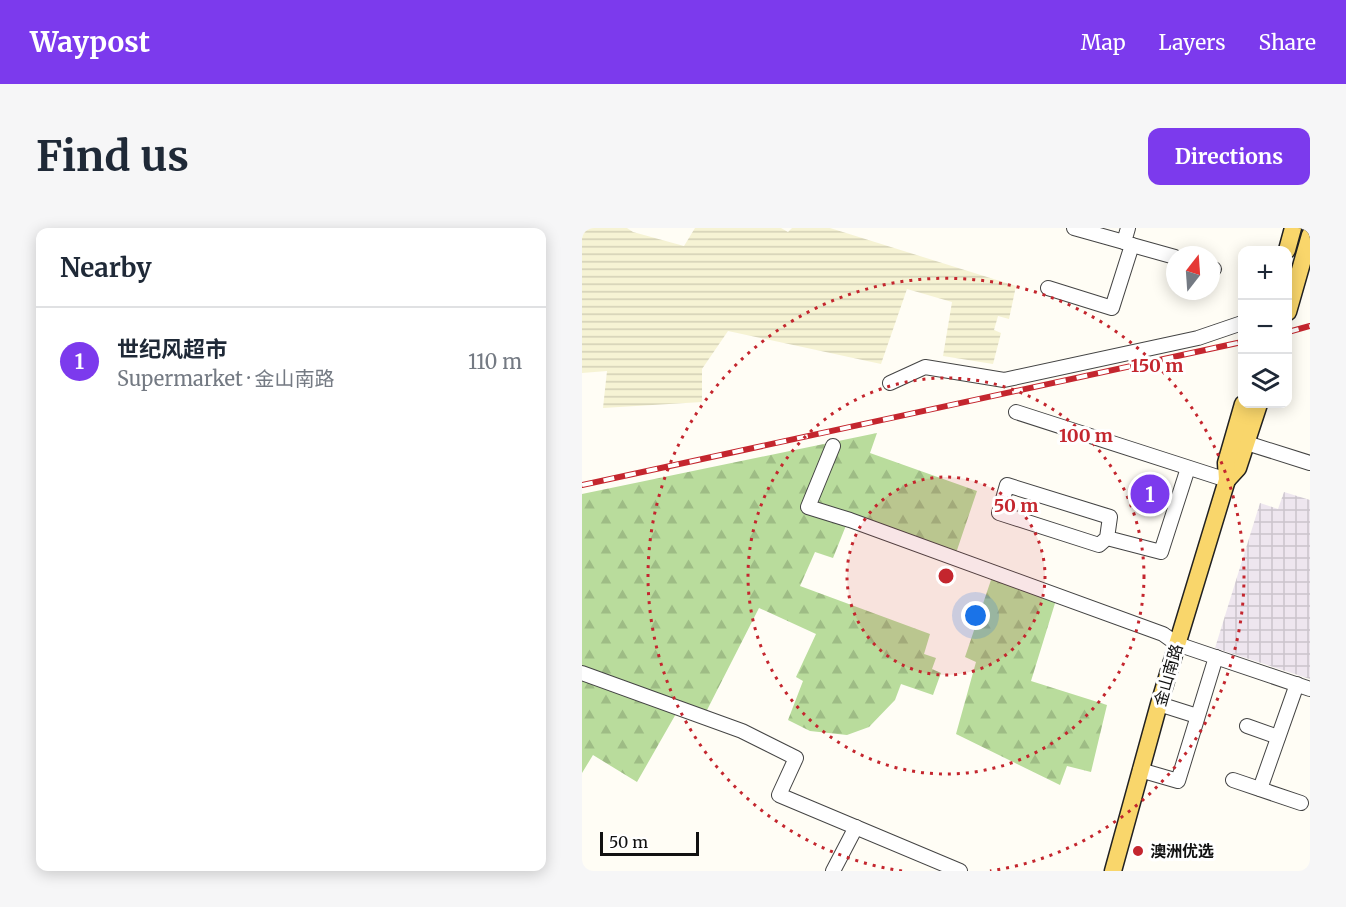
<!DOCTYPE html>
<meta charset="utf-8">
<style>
body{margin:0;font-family:Merriweather,"Noto Sans SC",serif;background:#f6f6f7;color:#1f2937}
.controls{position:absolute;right:18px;top:18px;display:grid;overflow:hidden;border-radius:12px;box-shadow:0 3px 15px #0003}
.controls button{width:54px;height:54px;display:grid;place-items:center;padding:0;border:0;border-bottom:2px solid #e0e1e3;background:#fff;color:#1f2937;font:30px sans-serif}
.compass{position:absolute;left:584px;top:18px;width:54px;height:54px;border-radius:50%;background:#fff;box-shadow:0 3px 15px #0003;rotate:17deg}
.scale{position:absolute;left:18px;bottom:15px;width:99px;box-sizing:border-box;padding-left:6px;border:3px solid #111;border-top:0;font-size:16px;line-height:21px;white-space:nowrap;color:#111;-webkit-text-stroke:4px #fff;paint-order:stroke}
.you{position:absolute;left:394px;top:388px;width:21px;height:21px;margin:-15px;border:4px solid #fff;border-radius:50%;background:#1a73e8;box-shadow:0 0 0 9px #1a73e833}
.badge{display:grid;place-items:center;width:39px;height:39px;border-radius:50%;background:#7c3aed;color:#fff;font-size:20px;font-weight:700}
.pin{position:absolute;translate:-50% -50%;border:3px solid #fff;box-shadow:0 2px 6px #0006}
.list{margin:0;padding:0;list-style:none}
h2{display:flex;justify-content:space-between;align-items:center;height:78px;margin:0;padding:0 24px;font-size:26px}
h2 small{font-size:20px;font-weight:400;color:#747a83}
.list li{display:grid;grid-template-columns:39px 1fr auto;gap:18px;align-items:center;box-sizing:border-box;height:108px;padding:0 24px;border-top:2px solid #e0e1e3}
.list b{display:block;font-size:22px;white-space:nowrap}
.list p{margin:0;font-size:20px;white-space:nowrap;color:#747a83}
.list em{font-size:20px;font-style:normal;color:#747a83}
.icon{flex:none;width:33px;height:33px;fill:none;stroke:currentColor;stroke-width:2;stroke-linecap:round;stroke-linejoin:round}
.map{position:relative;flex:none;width:728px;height:643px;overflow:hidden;border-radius:12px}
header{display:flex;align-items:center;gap:36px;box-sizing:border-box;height:84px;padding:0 30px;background:#7c3aed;color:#fff}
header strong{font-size:28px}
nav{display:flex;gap:33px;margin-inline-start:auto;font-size:21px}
.intro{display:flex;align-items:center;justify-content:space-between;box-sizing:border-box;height:144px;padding:0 36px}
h1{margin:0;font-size:42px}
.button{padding:15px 27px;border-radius:12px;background:#7c3aed;color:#fff;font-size:21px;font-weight:700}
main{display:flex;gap:36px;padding:0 36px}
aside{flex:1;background:#fff;border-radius:12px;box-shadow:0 3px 15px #0003}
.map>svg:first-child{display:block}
.industrial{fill:url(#industrial-grid)}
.farmland{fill:url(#farmland-rules)}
.forest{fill:url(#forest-firs)}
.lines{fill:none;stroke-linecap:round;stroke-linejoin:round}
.minor-casing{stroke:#444;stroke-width:16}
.major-casing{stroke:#222;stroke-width:19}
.minor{stroke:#fff;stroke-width:14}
.major{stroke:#f9d66b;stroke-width:16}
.rail-casing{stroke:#c4262e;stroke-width:6}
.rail{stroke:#fff;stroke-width:4;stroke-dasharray:11;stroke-linecap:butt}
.ring{fill:none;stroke:#c4262e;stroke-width:3;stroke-dasharray:3 6}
.poi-dot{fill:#c4262e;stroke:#fff;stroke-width:2}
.labels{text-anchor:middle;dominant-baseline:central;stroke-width:6;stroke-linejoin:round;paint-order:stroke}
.street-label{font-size:16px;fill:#111;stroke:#fff}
.poi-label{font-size:16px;font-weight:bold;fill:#111;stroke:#fff;text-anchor:start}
.centre{fill:#c4262e;stroke:#fff;stroke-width:3}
.ring-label{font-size:18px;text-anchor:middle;font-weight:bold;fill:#c4262e;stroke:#fff;stroke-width:6;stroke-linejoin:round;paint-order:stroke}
</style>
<header>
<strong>Waypost</strong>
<nav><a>Map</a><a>Layers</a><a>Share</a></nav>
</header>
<div class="intro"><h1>Find us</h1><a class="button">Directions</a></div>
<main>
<aside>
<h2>Nearby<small></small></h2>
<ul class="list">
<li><span class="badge">1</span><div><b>世纪风超市</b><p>Supermarket · 金山南路</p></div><em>110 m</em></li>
</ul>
</aside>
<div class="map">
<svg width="728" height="643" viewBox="0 0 728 643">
<defs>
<pattern id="industrial-grid" width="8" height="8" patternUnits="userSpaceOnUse" patternTransform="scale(1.5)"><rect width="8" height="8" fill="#eee6ef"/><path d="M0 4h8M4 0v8" fill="none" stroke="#cbc4cc"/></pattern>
<pattern id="farmland-rules" width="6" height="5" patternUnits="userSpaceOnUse" patternTransform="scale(1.5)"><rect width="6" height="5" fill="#f6f3d4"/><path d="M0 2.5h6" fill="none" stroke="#d2cfb5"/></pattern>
<pattern id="forest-firs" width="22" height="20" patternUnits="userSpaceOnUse" patternTransform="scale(1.5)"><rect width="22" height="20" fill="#b9dc9c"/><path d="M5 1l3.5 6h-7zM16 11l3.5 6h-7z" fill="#9ebc85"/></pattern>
</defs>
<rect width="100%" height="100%" fill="#fffdf5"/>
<polygon class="industrial" points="702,264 728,272 728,451 633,420 678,275 696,281"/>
<polygon class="farmland" points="0,0 45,0 51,4 102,18 113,0 199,0 206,4 210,0 248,0 434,58 427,91 416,88 412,102 419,105 411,136 361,128 370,74 325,61 299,136 146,103 120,141 120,174 21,180 25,143 0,145"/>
<g class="forest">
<polygon points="295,205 288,225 395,263 373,328 267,290 251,330 233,324 218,358 348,406 342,426 354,430 350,441 359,445 351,467 319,456 313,472 287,499 265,507 228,503 206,492 221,453 214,449 234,406 177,380 123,486 99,477 55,554 11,527 0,545 0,266"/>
<polygon points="410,349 474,372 449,453 525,477 509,544 485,538 478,557 374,506 394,434 383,429"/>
</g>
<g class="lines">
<defs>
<g id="minor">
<polyline points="492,0 542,14"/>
<polyline points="550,17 593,29"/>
<polyline points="629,40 632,41"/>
<polyline points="466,60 530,80 550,17 542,14 546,0"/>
<polyline points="308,155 343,139 422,152 616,110 660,95"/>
<polyline points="434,184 645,252"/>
<polyline points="655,212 728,235"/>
<polyline points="251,218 226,279 268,292 581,406 595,416 728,461"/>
<polyline points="525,310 517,317 417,285 425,257 528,289 525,310 579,324 606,240"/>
<polyline points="0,445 160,503 214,530 197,567 378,643"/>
<polyline points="577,476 615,488"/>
<polyline points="665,498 696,509"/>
<polyline points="558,542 596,553 634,429"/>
<polyline points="651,552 719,575"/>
<polyline points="678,561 715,456"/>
<polyline points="251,643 274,599"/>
</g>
<g id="major">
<polyline points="705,22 711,0"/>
<polyline points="706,84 728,7"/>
<polyline points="645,252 656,240 677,176"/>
<polyline points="531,643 577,476 645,252 644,235 661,176"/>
</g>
</defs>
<use href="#minor" class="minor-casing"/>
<use href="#major" class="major-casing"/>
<use href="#minor" class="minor"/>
<use href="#major" class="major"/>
<defs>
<g id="rail">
<polyline points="706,104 728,98"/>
<polyline points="0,257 660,114"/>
</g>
</defs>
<use href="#rail" class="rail-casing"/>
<use href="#rail" class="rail"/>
</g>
<circle cx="364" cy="348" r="99" fill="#c4262e" fill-opacity=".12"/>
<g class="ring">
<circle cx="364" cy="348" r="99"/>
<circle cx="364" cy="348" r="198"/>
<path d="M320 643A298 298 0 1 1 408 643"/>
</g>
<circle class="poi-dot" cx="556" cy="623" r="6"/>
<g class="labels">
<g class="street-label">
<text transform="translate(586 447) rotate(-74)">金山南路</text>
</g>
<g class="poi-label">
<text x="568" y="623">澳洲优选</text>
</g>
</g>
<circle cx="364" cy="348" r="9" class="centre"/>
<g class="ring-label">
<text x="575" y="144">150 m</text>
<text x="504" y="214">100 m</text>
<text x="434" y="284">50 m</text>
</g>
</svg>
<div class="controls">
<button>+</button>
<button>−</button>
<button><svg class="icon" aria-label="layers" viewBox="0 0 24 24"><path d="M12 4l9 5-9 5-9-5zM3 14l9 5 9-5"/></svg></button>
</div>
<svg class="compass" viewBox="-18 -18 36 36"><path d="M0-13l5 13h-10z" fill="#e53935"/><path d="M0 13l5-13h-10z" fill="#747a83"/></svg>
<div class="scale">50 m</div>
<div class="you"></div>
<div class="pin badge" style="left:568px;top:266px">1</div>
</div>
</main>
